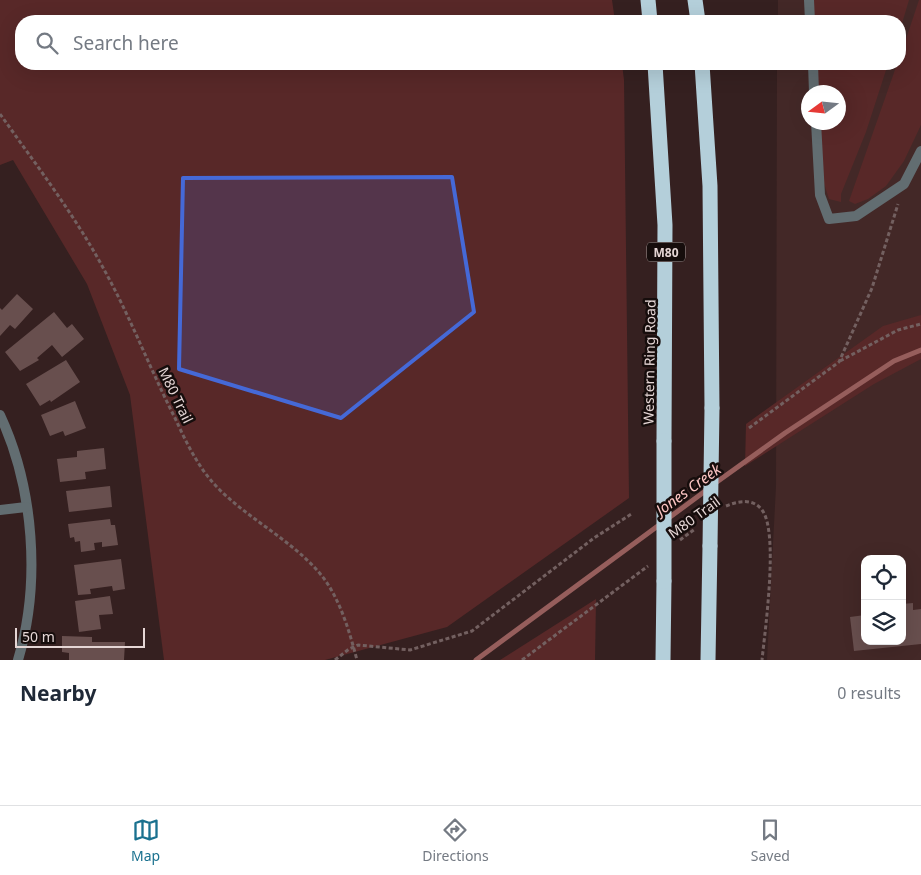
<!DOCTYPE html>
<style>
body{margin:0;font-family:"Noto Sans",sans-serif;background:#f6f6f7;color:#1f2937}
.controls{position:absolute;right:15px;bottom:15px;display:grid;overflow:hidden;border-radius:10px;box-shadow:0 5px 20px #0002}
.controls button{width:45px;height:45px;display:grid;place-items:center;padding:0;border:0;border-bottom:1px solid #e0e1e3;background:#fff;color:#1f2937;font:25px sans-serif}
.compass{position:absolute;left:801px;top:85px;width:45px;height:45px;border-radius:50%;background:#fff;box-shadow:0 5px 20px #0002;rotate:255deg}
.scale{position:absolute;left:15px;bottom:12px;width:130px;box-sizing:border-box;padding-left:5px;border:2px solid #e5d6d5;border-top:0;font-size:14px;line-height:18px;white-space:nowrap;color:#e5d6d5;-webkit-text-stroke:4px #160d0c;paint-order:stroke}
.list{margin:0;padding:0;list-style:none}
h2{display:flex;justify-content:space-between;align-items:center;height:65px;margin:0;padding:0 20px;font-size:21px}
h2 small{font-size:16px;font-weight:400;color:#747a83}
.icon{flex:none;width:28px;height:28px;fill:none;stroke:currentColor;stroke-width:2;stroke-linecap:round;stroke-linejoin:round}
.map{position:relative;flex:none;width:921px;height:660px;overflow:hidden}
.search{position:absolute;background:#fff;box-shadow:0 5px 20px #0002;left:15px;right:15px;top:15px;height:55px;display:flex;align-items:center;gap:12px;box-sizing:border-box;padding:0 18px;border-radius:20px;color:#747a83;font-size:19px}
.sheet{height:145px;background:#fff}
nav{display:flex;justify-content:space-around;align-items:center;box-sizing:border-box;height:70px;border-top:1px solid #e0e1e3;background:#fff;font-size:14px;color:#747a83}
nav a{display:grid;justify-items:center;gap:2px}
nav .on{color:#1a718f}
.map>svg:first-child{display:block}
.built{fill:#432827;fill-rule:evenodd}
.green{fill:#582828}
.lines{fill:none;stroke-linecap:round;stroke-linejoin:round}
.stream{stroke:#965e5c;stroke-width:5}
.building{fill:#684f4e}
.path{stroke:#736060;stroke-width:3;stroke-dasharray:4 2.5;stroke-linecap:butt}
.minor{stroke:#626d71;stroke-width:10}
.motorway{stroke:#b4cfda;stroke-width:15}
.motorway-bridge{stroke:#b4cfda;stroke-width:15}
.marked{fill:#4569d7;fill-opacity:0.2;stroke:#4569d7;stroke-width:4;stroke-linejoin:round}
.labels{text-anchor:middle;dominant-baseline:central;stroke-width:5;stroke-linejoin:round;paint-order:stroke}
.shield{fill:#160d0c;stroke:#a79a99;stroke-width:1}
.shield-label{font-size:12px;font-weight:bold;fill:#e5d6d5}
.street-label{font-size:14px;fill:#e5d6d5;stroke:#160d0c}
.water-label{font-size:15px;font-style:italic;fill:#fdc6c4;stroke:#160d0c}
</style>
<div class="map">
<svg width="921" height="660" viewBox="0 0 921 660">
<rect width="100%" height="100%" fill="#352020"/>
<path class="built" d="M778,0H921V660H767L776,486L777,64H900V21H778ZM808,92H838V122H808ZM865,559H902V641H865Z"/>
<g class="green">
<polygon points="0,0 612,0 615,21 21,21 21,64 622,64 624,80 629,498 447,627 325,660 164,660 130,395 87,284 13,160 0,165"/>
<polygon points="809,0 909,0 900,30 900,21 810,21"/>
<polygon points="919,0 921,0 921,125 904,161 886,186 868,199 855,204 849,201 897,64 900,64 900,57"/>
<polygon points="813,64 888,64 866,132 841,194 841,202 829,199 818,165 816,123 838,122 838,92 814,92"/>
<polygon points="921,315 921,359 874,384 745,466 746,424 883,326"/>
<polygon points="596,599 595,660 500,660"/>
</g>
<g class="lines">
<g class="stream">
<polyline points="714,484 785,433 894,361 921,350"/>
<polyline points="476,660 708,489"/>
</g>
</g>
<g class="building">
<polygon points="17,294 33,309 15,329 10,325 0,336 0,308 2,310"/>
<polygon points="54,312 67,328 72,324 84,339 62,357 52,345 37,358 39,360 20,371 5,352"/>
<polygon points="66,360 80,382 51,402 50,400 40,406 26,384"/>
<polygon points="75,401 86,428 65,436 63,431 50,436 41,415"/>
<polygon points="104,448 106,469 85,472 86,479 60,482 57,459 77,457 77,451"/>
<polygon points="110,486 112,507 69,512 66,491"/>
<polygon points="110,519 111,525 115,525 118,545 102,547 102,542 94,543 95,550 81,552 80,541 75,542 74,537 70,538 68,524"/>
<polygon points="121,559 125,589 113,591 112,586 90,589 91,594 78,595 74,565"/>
<polygon points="110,596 113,614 99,615 101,629 79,632 75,601"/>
<polygon points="913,603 913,610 921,609 921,644 854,651 850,617 865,615 865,641 902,641 902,604"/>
<polygon points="62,636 92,637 92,642 125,642 124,660 69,660 69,653 62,652"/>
</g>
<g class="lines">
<g class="path">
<path d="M0,114C37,166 77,218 107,275C132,321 151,371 175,418C186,442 198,467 216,486C249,521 304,546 329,586C343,609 350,634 357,660"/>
<polyline points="840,361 898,330 921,324"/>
<polyline points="749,428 839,362 872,288 898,204"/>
<path d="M726,506C738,501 753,498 762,510C779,532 765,630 762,660"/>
<polyline points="680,540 695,529"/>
<polyline points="335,660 349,649 358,645 410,650 472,631 594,538 633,513"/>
<polyline points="522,660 648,566"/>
</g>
<g class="minor">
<polyline points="809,0 810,21"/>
<polyline points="813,64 814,92"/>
<polyline points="816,122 820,195 829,219 856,216 904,184 921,151"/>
<path d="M0,415C34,488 41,583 18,660"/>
<polyline points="0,510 26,507"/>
</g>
<g class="motorway">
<polyline points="648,0 650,21"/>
<polyline points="695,0 698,21"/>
<polyline points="655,64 665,225 664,441"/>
<polyline points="702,64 710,186 712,408"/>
<polyline points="663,660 664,581"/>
<polyline points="708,660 710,546"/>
</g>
<g class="motorway-bridge">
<polyline points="710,546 712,408"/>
<polyline points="664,581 664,441"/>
</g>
</g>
<path class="marked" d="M452,177L474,312L341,418L179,369L183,178Z"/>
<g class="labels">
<rect class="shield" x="647" y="242.5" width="38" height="19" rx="4"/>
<g class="shield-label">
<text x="666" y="252">M80</text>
</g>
<g class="street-label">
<text transform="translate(649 362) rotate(-89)">Western Ring Road</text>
<text transform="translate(176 395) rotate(64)">M80 Trail</text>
<text transform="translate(694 517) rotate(-36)">M80 Trail</text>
</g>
<g class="water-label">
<text transform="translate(688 489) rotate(-36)">Jones Creek</text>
</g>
</g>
</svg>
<div class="controls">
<button><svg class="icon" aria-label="locate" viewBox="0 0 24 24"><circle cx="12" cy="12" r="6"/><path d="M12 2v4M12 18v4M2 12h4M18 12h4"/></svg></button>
<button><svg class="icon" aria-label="layers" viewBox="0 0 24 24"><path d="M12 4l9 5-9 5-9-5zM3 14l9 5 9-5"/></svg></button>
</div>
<svg class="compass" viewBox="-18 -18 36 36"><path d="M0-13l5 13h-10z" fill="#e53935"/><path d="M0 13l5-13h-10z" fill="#747a83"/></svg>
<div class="scale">50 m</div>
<div class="search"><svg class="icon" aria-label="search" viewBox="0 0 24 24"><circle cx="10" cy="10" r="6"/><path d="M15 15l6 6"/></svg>Search here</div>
</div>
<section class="sheet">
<h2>Nearby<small>0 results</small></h2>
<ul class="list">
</ul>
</section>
<nav>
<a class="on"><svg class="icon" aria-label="map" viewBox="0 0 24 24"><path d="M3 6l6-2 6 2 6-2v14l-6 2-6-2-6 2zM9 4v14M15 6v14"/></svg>Map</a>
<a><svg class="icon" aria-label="directions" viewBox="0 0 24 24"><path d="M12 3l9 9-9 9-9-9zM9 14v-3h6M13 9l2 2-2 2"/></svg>Directions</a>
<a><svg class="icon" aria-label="saved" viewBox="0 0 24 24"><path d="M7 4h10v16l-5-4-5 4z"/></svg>Saved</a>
</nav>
